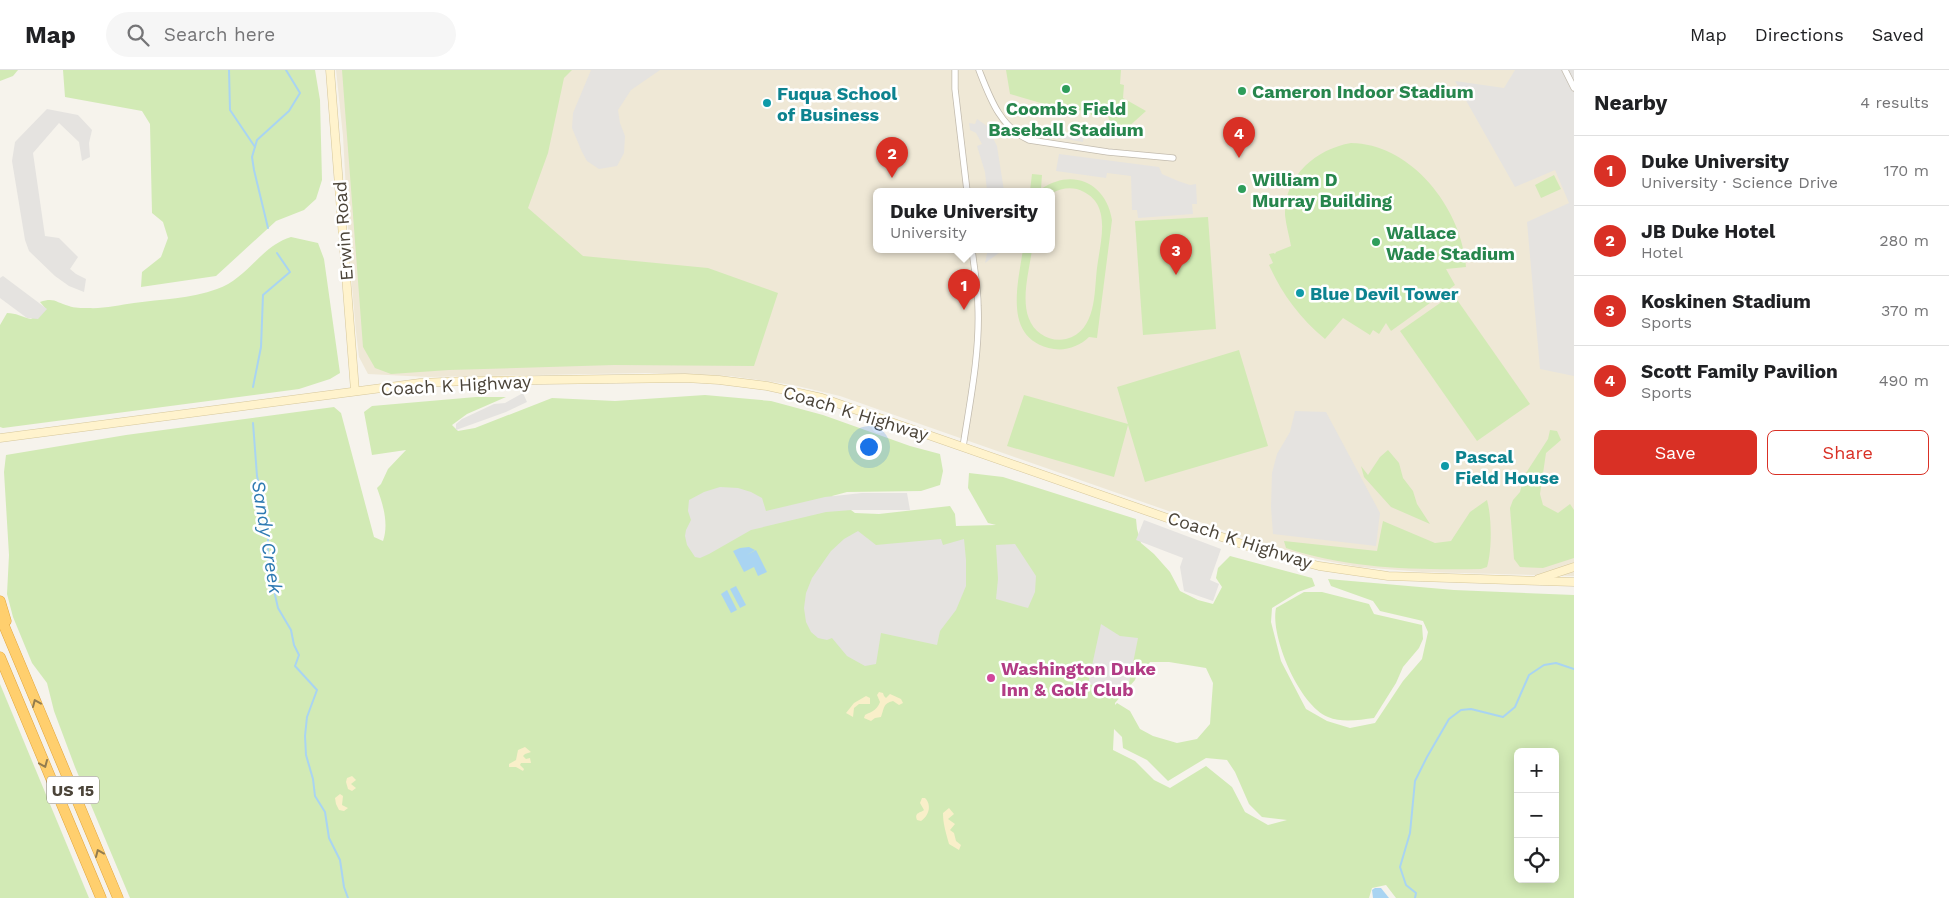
<!DOCTYPE html>
<meta charset="utf-8">
<style>
body{margin:0;font-family:"Work Sans",sans-serif;background:#f6f6f6;color:#202124}
.controls{position:absolute;right:15px;bottom:15px;display:grid;overflow:hidden;border-radius:8px;box-shadow:0 2px 12px #0003}
.controls button{width:45px;height:45px;display:grid;place-items:center;padding:0;border:0;border-bottom:1px solid #e0e0e0;background:#fff;color:#202124;font:25px sans-serif}
.you{position:absolute;left:868px;top:376px;width:18px;height:18px;margin:-12px;border:4px solid #fff;border-radius:50%;background:#1a73e8;box-shadow:0 0 0 8px #1a73e833}
.badge{display:grid;place-items:center;width:32px;height:32px;border-radius:50%;background:#d93025;color:#fff;font-size:16px;font-weight:700}
.pin{position:absolute;translate:-50% -41px;filter:drop-shadow(0 1px 2px #0008)}
.pin::after{content:'';position:absolute;top:26px;width:18px;height:15px;background:inherit;clip-path:polygon(0 0,100% 0,50% 100%)}
.popup{position:absolute;left:873px;top:118px;width:182px;height:65px;box-sizing:border-box;display:grid;place-content:center;border-radius:8px;background:#fff;filter:drop-shadow(0 1px 4px #0005);font-size:16px;white-space:nowrap;color:#757577}
.popup b{font-size:19px;color:#202124}
.popup::after{content:'';position:absolute;left:50%;top:100%;margin-left:-10px;border:10px solid transparent;border-top-color:#fff}
.list{margin:0;padding:0;list-style:none}
h2{display:flex;justify-content:space-between;align-items:center;height:65px;margin:0;padding:0 20px;font-size:21px}
h2 small{font-size:16px;font-weight:400;color:#757577}
.list li{display:grid;grid-template-columns:32px 1fr auto;gap:15px;align-items:center;box-sizing:border-box;height:70px;padding:0 20px;border-top:1px solid #e0e0e0}
.list b{display:block;font-size:19px;white-space:nowrap}
.list p{margin:0;font-size:16px;white-space:nowrap;color:#757577}
.list em{font-size:16px;font-style:normal;color:#757577}
.actions{display:flex;gap:10px;padding:15px 20px}
.actions a{flex:1;padding:11px 0;border:1px solid #d93025;border-radius:8px;text-align:center;font-size:18px;color:#d93025}
.actions .main{background:#d93025;color:#fff}
.icon{flex:none;width:28px;height:28px;fill:none;stroke:currentColor;stroke-width:2;stroke-linecap:round;stroke-linejoin:round}
.map{position:relative;flex:none;width:1574px;height:828px;overflow:hidden}
header{display:flex;align-items:center;gap:30px;box-sizing:border-box;height:70px;padding:0 25px;background:#fff;border-bottom:1px solid #e0e0e0}
header strong{font-size:24px}
nav{display:flex;gap:28px;margin-inline-start:auto;font-size:18px}
.search{width:350px;height:45px;background:#f6f6f6;display:flex;align-items:center;gap:12px;box-sizing:border-box;padding:0 18px;border-radius:28px;color:#757577;font-size:19px}
main{display:flex}
aside{flex:1;background:#fff}
.map>svg:first-child{display:block}
.education{fill:#efe8d6;fill-rule:evenodd}
.green{fill:#d2eab5;fill-rule:evenodd}
.sand{fill:#f9efc9}
.parking{fill:#e5e3e0}
.water{fill:#a9d4f2}
.lines{fill:none;stroke-linecap:round;stroke-linejoin:round}
.stream{stroke:#a9d4f2;stroke-width:2}
.street-casing{stroke:#c2bbae;stroke-width:7}
.secondary-casing{stroke:#d6c79b;stroke-width:9}
.highway-casing{stroke:#e0a43c;stroke-width:11}
.street{stroke:#fff;stroke-width:5.5}
.secondary{stroke:#fff3cd;stroke-width:8}
.highway{stroke:#ffcf6e;stroke-width:10}
.oneway{stroke:#937c4e}
.leisure-dot{fill:#2e9e5b;stroke:#fff;stroke-width:2}
.culture-dot{fill:#0f9aa8;stroke:#fff;stroke-width:2}
.hotel-dot{fill:#d1479c;stroke:#fff;stroke-width:2}
.labels{text-anchor:middle;dominant-baseline:central;stroke-width:5;stroke-linejoin:round;paint-order:stroke}
.shield{fill:#fff;stroke:#817c74;stroke-width:1}
.shield-label{font-size:16px;font-weight:bold;fill:#4b4439}
.leisure-label{font-size:18px;font-weight:bold;fill:#27864d;stroke:#fff;text-anchor:start}
.culture-label{font-size:18px;font-weight:bold;fill:#0d838f;stroke:#fff;text-anchor:start}
.street-label{font-size:18px;fill:#4b4439;stroke:#fff}
.hotel-label{font-size:18px;font-weight:bold;fill:#b23c85;stroke:#fff;text-anchor:start}
.water-label{font-size:19px;font-style:italic;fill:#2e7ab2;stroke:#fff}
</style>
<header>
<strong>Map</strong>
<div class="search"><svg class="icon" aria-label="search" viewBox="0 0 24 24"><circle cx="10" cy="10" r="6"/><path d="M15 15l6 6"/></svg>Search here</div>
<nav><a>Map</a><a>Directions</a><a>Saved</a></nav>
</header>
<main>
<div class="map">
<svg width="1574" height="828" viewBox="0 0 1574 828">
<rect width="100%" height="100%" fill="#f6f3ec"/>
<path class="education" d="M336,0H1574V506L1423,502L1359,497L1317,489L1257,472L840,326L793,315L730,306L645,303L428,307L368,304L359,287L356,262L350,193L343,66ZM876,121H1052V179H876Z"/>
<g class="green">
<polygon points="0,0 18,0 13,6 0,11"/>
<polygon points="63,0 315,0 320,30 322,110 316,129 304,140 276,151 216,206 141,217 142,202 161,187 168,168 163,152 152,143 150,54 142,41 65,27"/>
<polygon points="342,0 572,0 564,8 548,83 528,138 583,186 708,198 778,223 754,296 614,295 449,300 391,304 375,298 363,277"/>
<polygon points="1006,0 1121,0 1120,14 1124,15 1123,28 1146,41 1115,69 1107,43 1091,45 1090,41 1061,39 1010,24"/>
<path d="M1351,73C1412,74 1462,139 1466,197L1446,199L1455,215L1391,261L1386,253L1379,264L1373,260L1370,265L1343,248L1325,269C1300,248 1282,224 1269,195L1273,193L1269,184L1274,183L1275,184L1276,182L1291,176C1289,165 1286,155 1285,145C1284,106 1316,79 1351,73Z"/>
<path d="M1032,104L1042,105L1041,119C1072,98 1106,112 1112,150L1097,268L1089,267C1080,276 1066,281 1054,279C1002,270 1018,215 1023,179H1032C1029,205 1015,246 1041,264C1048,269 1057,271 1066,269C1097,261 1094,222 1097,198C1100,173 1112,136 1084,122C1073,116 1062,118 1052,123V121H1030Z"/>
<polygon points="1554,105 1561,119 1541,128 1535,115"/>
<polygon points="1208,147 1216,259 1143,265 1135,151"/>
<path d="M291,167L318,173L324,189L340,303L330,309L299,319L3,358L0,357V255L7,243C16,243 22,247 31,249L46,239L40,232C55,227 56,233 69,236C74,238 82,238 88,238C103,239 119,235 134,233C161,229 191,229 217,219C247,209 261,176 291,167Z"/>
<polygon points="1453,224 1530,334 1477,371 1400,261"/>
<polygon points="1239,280 1268,376 1145,412 1128,355 1114,407 1007,376 1024,325 1128,354 1117,317"/>
<path d="M705,325L771,331L823,345L910,376L940,384L943,401L940,415L921,421L847,422L832,426L855,443L879,444L950,436L955,444L956,456L996,455L988,453L968,418L969,403L1003,407L1136,449L1137,459L1141,473L1154,484L1170,502L1180,521L1198,530L1213,534L1222,517L1216,508L1218,498L1230,486L1312,508L1315,516L1298,522L1272,538L1271,552L1281,591L1306,639L1327,651L1350,658L1375,653L1403,611L1422,589L1428,562L1423,551L1380,541L1373,531L1331,516L1328,509L1454,520L1574,525V828H1396L1386,815L1372,818L1369,828H130L75,697L54,641L47,613L32,593L13,547L7,524L9,485L4,402L6,385L126,365L334,337L341,343L374,467L383,471C389,454 383,434 377,418L381,414L388,399L406,380L372,385L364,342L372,336L476,327H506L467,344L452,355L458,361L475,358L552,328L615,331ZM1150,592H1169L1206,598L1213,613L1210,654L1197,669L1177,673L1153,666L1140,659L1130,641L1117,633L1115,635V633L1135,610L1138,602V604H1143ZM1114,659L1122,667L1123,678L1147,690L1168,711L1206,688L1227,690L1235,702L1249,734L1262,747L1287,750L1268,755L1245,742L1232,717L1206,696L1170,718L1154,710L1135,691L1113,680ZM1518,682H1555V809H1518Z"/>
<polygon points="1550,360 1557,361 1561,370 1546,383 1540,424 1543,435 1558,443 1570,434 1574,440 1574,488 1543,498 1520,497 1514,489 1510,438 1513,430 1520,422 1524,406 1548,369"/>
<polygon points="1388,380 1399,393 1403,408 1413,421 1417,434 1430,454 1391,437 1364,407 1361,396 1368,405 1380,387"/>
<path d="M1487,430C1492,448 1492,480 1487,497L1481,499C1416,500 1348,499 1286,478L1284,471L1377,481L1383,451L1435,473L1451,471L1470,442Z"/>
<path d="M1304,522H1322L1369,534L1374,544L1422,555L1423,569L1419,578L1403,597L1396,613L1374,648C1359,650 1342,653 1328,647C1300,636 1270,567 1276,538Z"/>
<polygon points="0,614 89,828 0,828"/>
</g>
<g class="sand">
<path d="M879,622L883,623L884,626L886,628L890,624L901,629L903,633L899,635L893,631C883,633 884,639 881,647L875,648L871,651L864,648L865,645C873,641 877,640 880,632L877,625Z"/>
<polygon points="866,626 870,628 870,634 859,634 854,638 853,647 846,643 854,633"/>
<polygon points="525,677 531,682 525,684 523,686 526,689 530,688 531,693 521,693 520,695 524,699 523,701 516,697 509,697 509,694 516,690 518,680"/>
<polygon points="352,706 356,710 351,714 356,718 352,721 348,719 346,712 347,708"/>
<polygon points="340,724 343,726 342,735 348,738 344,741 339,740 336,734 335,728"/>
<path d="M922,728H925C932,735 929,746 921,751L917,750C914,742 921,743 924,740L920,733Z"/>
<path d="M949,738L954,744L948,749L955,754L950,760L954,763L956,771L961,775L959,780L949,774C946,763 943,754 943,743Z"/>
</g>
<g class="parking">
<polygon points="591,0 660,0 631,20 618,40 620,53 625,66 624,83 617,96 599,99 587,91 582,82 572,58 573,43"/>
<polygon points="1515,0 1574,0 1574,306 1540,299 1527,152 1569,133 1555,100 1515,117 1455,11 1504,18"/>
<polygon points="47,39 78,45 92,60 89,73 90,87 82,91 79,72 59,53 33,83 45,166 59,168 78,187 70,199 76,204 86,209 84,222 69,216 55,206 29,181 25,170 12,91 15,72"/>
<polygon points="977,49 987,56 997,76 1004,121 987,121 985,102 977,76 982,74 976,63 970,60 969,53 975,54"/>
<polygon points="1032,58 1084,67 1083,72 1031,63"/>
<polygon points="1059,84 1159,97 1162,104 1178,111 1190,115 1196,114 1197,134 1192,134 1193,144 1138,148 1137,140 1132,140 1131,106 1107,103 1106,108 1056,101"/>
<polygon points="988,179 1000,179 999,183 985,193"/>
<polygon points="3,206 47,239 38,249 27,248 0,228 0,208"/>
<polygon points="523,323 527,332 506,342 456,360 456,354 462,349 494,334 505,333"/>
<polygon points="1295,341 1326,342 1380,443 1376,476 1273,464 1271,437 1272,403 1277,384 1290,362"/>
<polygon points="720,417 738,418 751,422 762,428 766,441 825,427 862,423 907,423 910,440 852,440 826,442 751,460 709,484 700,488 695,487 687,475 685,466 686,460 691,450 688,441 689,430 704,422"/>
<polygon points="1144,450 1221,479 1210,510 1219,514 1213,531 1184,521 1180,497 1183,488 1136,470"/>
<polygon points="858,461 876,475 941,469 943,475 964,469 966,490 966,516 956,540 940,561 937,575 881,563 876,594 865,596 847,586 832,568 827,570 818,568 811,562 806,552 804,538 806,523 812,508 831,481 844,469"/>
<polygon points="1015,474 1036,506 1035,522 1028,538 996,529 998,509 996,475"/>
<polygon points="1101,554 1120,566 1138,568 1127,623 1088,614"/>
</g>
<g class="water">
<polygon points="749,477 755,480 747,485 756,480 767,502 758,506 754,497 744,502 733,481 740,478"/>
<polygon points="736,516 746,535 740,538 730,519"/>
<polygon points="727,520 737,540 731,543 721,524"/>
<polygon points="1375,818 1381,818 1389,828 1373,828 1372,820"/>
</g>
<g class="lines">
<g class="stream">
<polyline points="229,0 230,40 255,77"/>
<polyline points="268,158 254,100 252,87 257,70 289,41 300,23 286,0"/>
<polyline points="253,317 261,277 263,225 290,202 277,183"/>
<polyline points="253,353 257,406 268,454 268,494 278,538 291,560 294,575 299,585 295,596 317,620 307,647 305,666 306,685 313,709 315,726 325,742 329,768 340,790 344,817 348,828"/>
<polyline points="1415,828 1416,823 1406,815 1400,797 1410,763 1415,711 1427,687 1449,649 1461,640 1471,639 1503,647 1515,637 1529,605 1544,595 1556,593 1574,599"/>
</g>
<defs>
<g id="street">
<polyline points="955,0 955,19 967,121"/>
<path d="M979,0C990,28 1000,57 1029,70L1108,82L1173,88"/>
<polyline points="1565,0 1574,18"/>
<path d="M963,377C970,331 980,283 978,236C978,217 974,198 972,179"/>
</g>
<g id="secondary">
<polyline points="330,0 355,321"/>
<polyline points="0,368 420,313 467,311 685,308 719,310 767,316 822,328 1262,481 1319,496 1388,506 1574,512"/>
<polyline points="1538,509 1574,497"/>
</g>
<g id="highway">
<polyline points="0,531 6,551"/>
<polyline points="0,546 118,828"/>
<polyline points="0,587 101,828"/>
</g>
</defs>
<use href="#street" class="street-casing"/>
<use href="#secondary" class="secondary-casing"/>
<use href="#highway" class="highway-casing"/>
<use href="#street" class="street"/>
<use href="#secondary" class="secondary"/>
<use href="#highway" class="highway"/>
</g>
<defs><path id="oneway-chevron" d="M-2-3.5L2.5 0L-2 3.5" fill="none" stroke-width="1.6" stroke-linecap="round" stroke-linejoin="round" transform="scale(1.25)"/></defs>
<g class="oneway">
<use href="#oneway-chevron" transform="translate(36 633) rotate(-113)"/>
<use href="#oneway-chevron" transform="translate(44 694) rotate(67)"/>
<use href="#oneway-chevron" transform="translate(99 783) rotate(-113)"/>
</g>
<g class="leisure-dot">
<circle cx="1066" cy="19" r="5"/>
<circle cx="1242" cy="21" r="5"/>
<circle cx="1242" cy="119" r="5"/>
<circle cx="1376" cy="172" r="5"/>
</g>
<g class="culture-dot">
<circle cx="767" cy="33" r="5"/>
<circle cx="1300" cy="223" r="5"/>
<circle cx="1445" cy="396" r="5"/>
</g>
<circle class="hotel-dot" cx="991" cy="608" r="5"/>
<g class="labels">
<rect class="shield" x="47" y="706.5" width="52" height="27" rx="4"/>
<g class="shield-label">
<text x="73" y="720">US 15</text>
</g>
<g class="leisure-label">
<text x="1252" y="21">Cameron Indoor Stadium</text>
<text x="1066" y="38" text-anchor="middle">Coombs Field<tspan x="1066" dy="21">Baseball Stadium</tspan></text>
<text x="1252" y="109">William D<tspan x="1252" dy="21">Murray Building</tspan></text>
<text x="1386" y="162">Wallace<tspan x="1386" dy="21">Wade Stadium</tspan></text>
</g>
<g class="culture-label">
<text x="777" y="23">Fuqua School<tspan x="777" dy="21">of Business</tspan></text>
<text x="1310" y="223">Blue Devil Tower</text>
<text x="1455" y="386">Pascal<tspan x="1455" dy="21">Field House</tspan></text>
</g>
<g class="street-label">
<text transform="translate(343 161) rotate(-94)">Erwin Road</text>
<text transform="translate(456 315) rotate(-3)">Coach K Highway</text>
<text transform="translate(856 343) rotate(17)">Coach K Highway</text>
<text transform="translate(1240 470) rotate(18)">Coach K Highway</text>
</g>
<g class="hotel-label">
<text x="1001" y="598">Washington Duke<tspan x="1001" dy="21">Inn &amp; Golf Club</tspan></text>
</g>
<g class="water-label">
<text transform="translate(267 467) rotate(81)">Sandy Creek</text>
</g>
</g>
</svg>
<div class="controls">
<button>+</button>
<button>−</button>
<button><svg class="icon" aria-label="locate" viewBox="0 0 24 24"><circle cx="12" cy="12" r="6"/><path d="M12 2v4M12 18v4M2 12h4M18 12h4"/></svg></button>
</div>
<div class="you"></div>
<div class="pin badge" style="left:964px;top:240px">1</div>
<div class="popup"><b>Duke University</b>University</div>
<div class="pin badge" style="left:892px;top:108px">2</div>
<div class="pin badge" style="left:1176px;top:205px">3</div>
<div class="pin badge" style="left:1239px;top:88px">4</div>
</div>
<aside>
<h2>Nearby<small>4 results</small></h2>
<ul class="list">
<li><span class="badge">1</span><div><b>Duke University</b><p>University · Science Drive</p></div><em>170 m</em></li>
<li><span class="badge">2</span><div><b>JB Duke Hotel</b><p>Hotel</p></div><em>280 m</em></li>
<li><span class="badge">3</span><div><b>Koskinen Stadium</b><p>Sports</p></div><em>370 m</em></li>
<li><span class="badge">4</span><div><b>Scott Family Pavilion</b><p>Sports</p></div><em>490 m</em></li>
</ul>
<div class="actions"><a class="main">Save</a><a>Share</a></div>
</aside>
</main>
